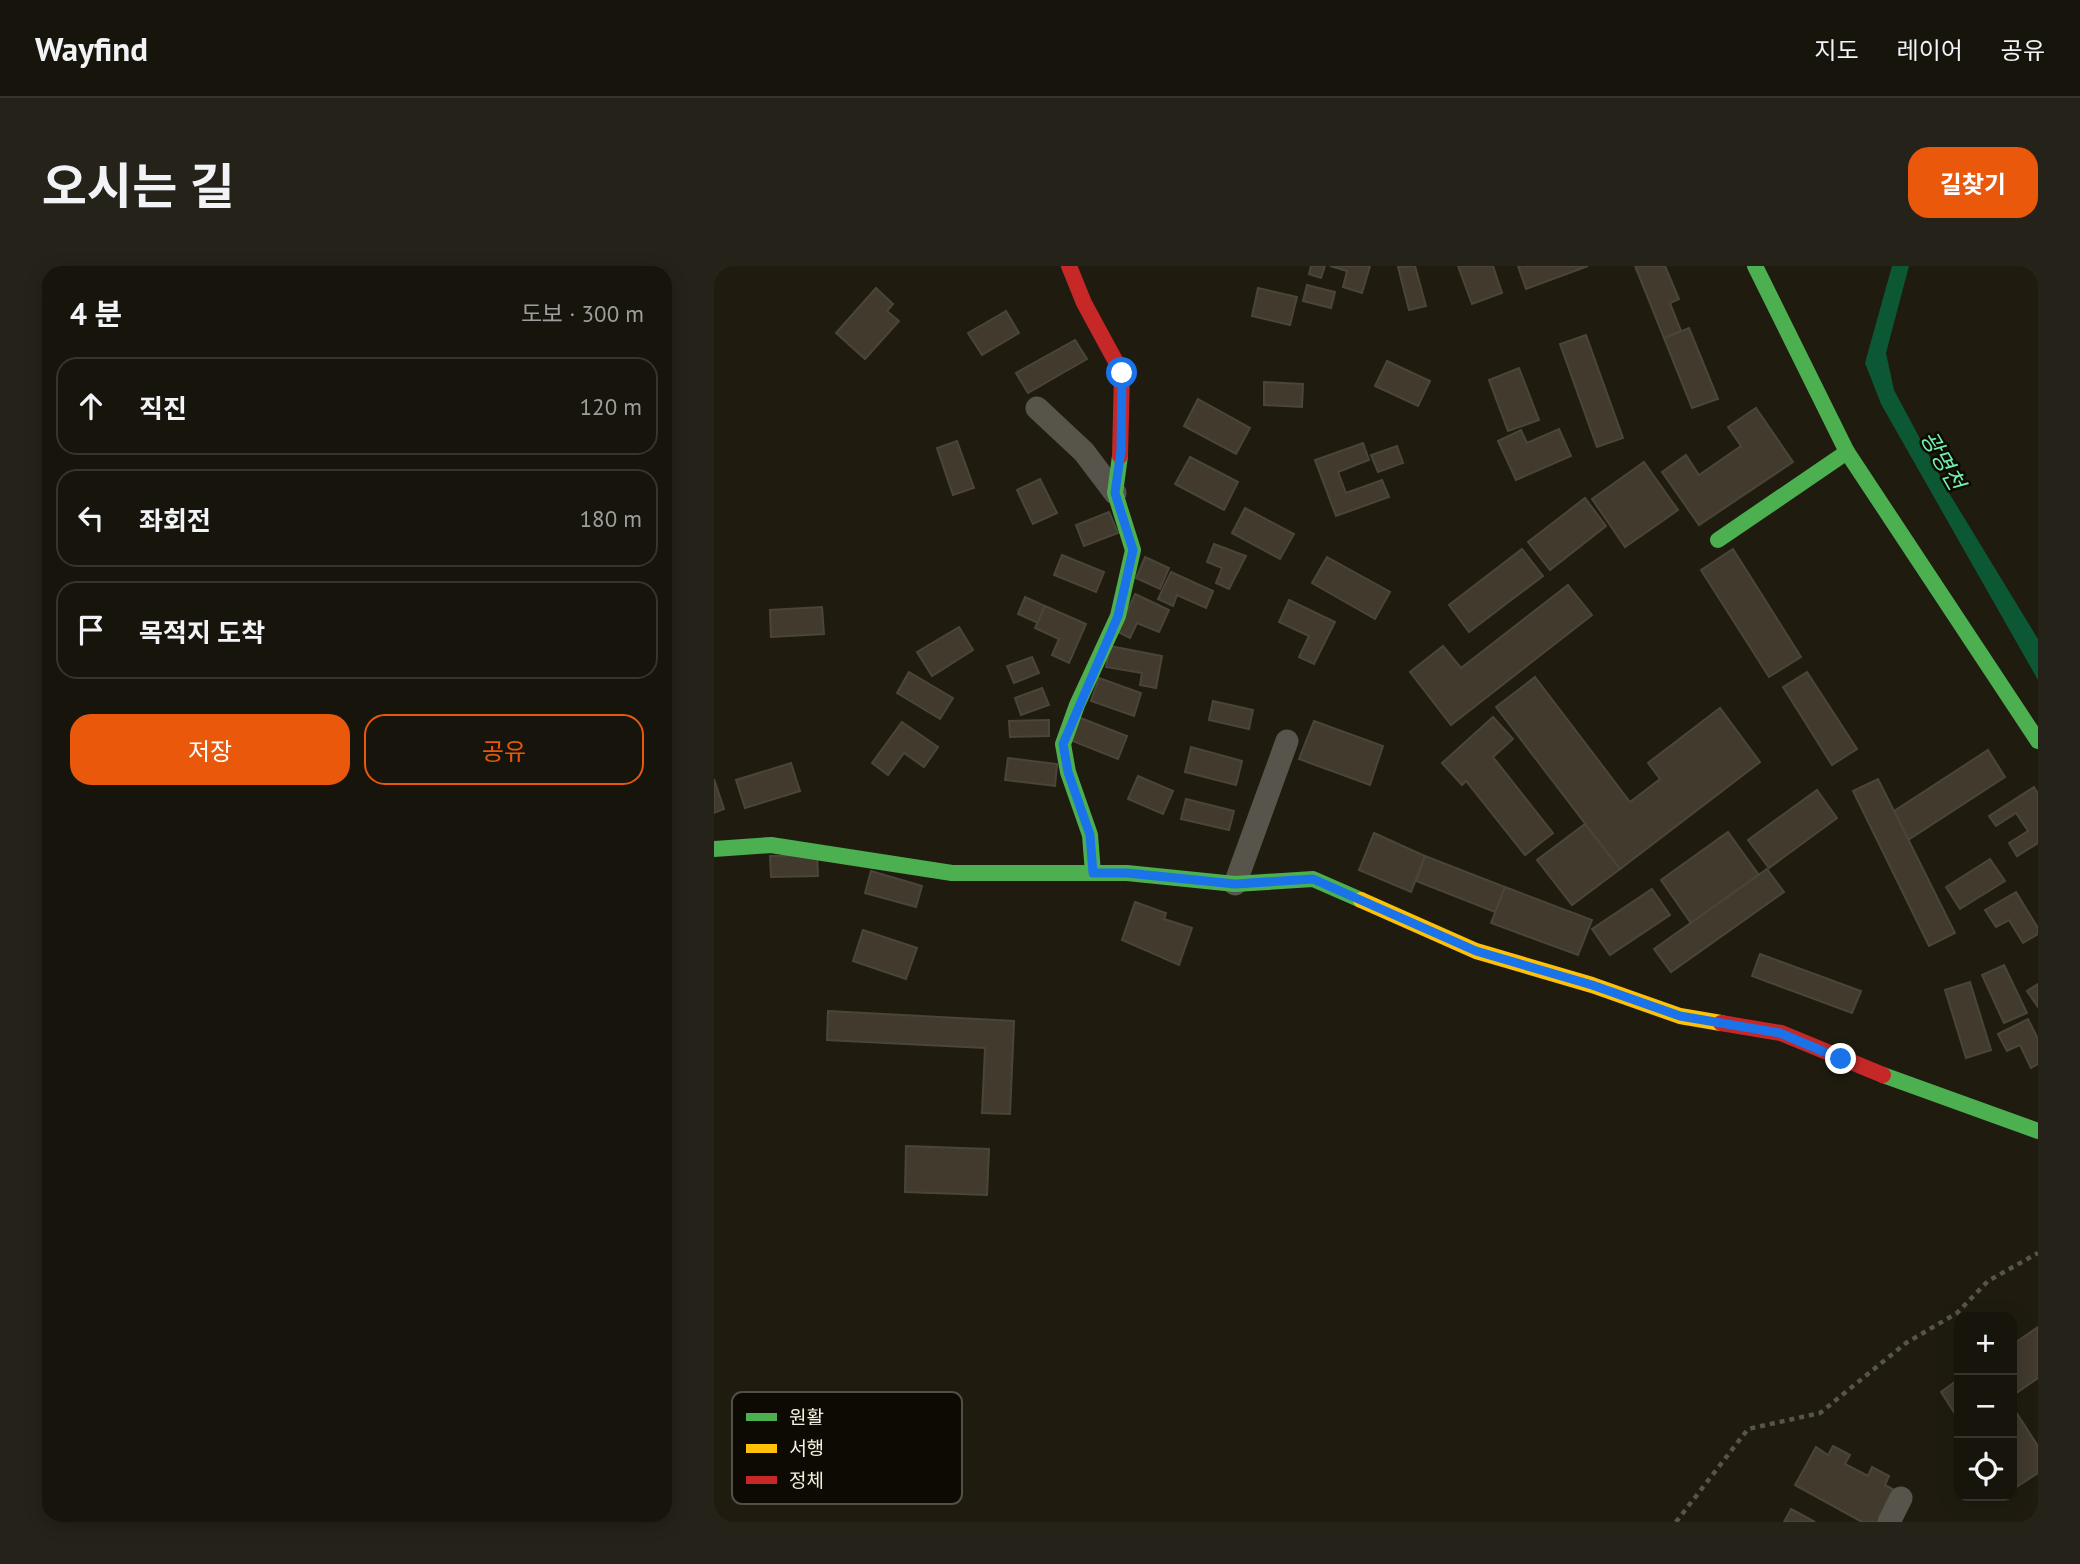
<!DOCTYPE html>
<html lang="ko">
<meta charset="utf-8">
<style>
body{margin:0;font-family:"PT Sans","Noto Sans KR",sans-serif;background:#242219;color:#f1f3f6}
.controls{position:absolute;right:21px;bottom:21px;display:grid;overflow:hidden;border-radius:14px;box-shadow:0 4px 18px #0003}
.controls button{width:63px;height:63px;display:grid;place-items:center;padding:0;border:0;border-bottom:2px solid #36342c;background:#17150b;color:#f1f3f6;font:35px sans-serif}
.stop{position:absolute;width:21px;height:21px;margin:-16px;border:5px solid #1a73e8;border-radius:50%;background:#fff}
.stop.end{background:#1a73e8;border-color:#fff;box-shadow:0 2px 7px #0008}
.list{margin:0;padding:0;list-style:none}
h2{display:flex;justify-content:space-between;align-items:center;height:91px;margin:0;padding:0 28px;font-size:30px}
h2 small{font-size:23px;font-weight:400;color:#9e9f9d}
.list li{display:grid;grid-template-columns:46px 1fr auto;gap:21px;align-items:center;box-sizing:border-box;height:98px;margin:0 14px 14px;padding:0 14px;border:2px solid #36342c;border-radius:21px}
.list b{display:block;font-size:26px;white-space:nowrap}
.list em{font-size:23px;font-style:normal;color:#9e9f9d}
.actions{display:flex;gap:14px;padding:21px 28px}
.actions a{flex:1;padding:16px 0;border:2px solid #ea580c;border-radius:21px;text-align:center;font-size:24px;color:#ea580c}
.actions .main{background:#ea580c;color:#fff}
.icon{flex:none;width:38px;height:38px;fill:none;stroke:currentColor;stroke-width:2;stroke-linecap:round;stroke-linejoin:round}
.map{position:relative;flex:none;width:1324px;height:1256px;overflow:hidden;border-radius:21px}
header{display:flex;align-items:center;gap:42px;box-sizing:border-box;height:98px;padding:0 35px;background:#17150b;border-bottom:2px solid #36342c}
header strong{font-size:33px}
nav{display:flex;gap:38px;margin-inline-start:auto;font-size:24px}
.intro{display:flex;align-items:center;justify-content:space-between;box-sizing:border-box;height:168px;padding:0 42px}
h1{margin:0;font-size:49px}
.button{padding:18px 32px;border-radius:21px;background:#ea580c;color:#fff;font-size:24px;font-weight:700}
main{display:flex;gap:42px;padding:0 42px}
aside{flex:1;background:#17150b;border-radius:21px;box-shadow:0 4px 18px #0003}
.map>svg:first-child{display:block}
.water{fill:#0c5835}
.building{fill:#413a2d;stroke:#4a453b;stroke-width:2}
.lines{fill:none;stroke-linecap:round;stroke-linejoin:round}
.path{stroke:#57544b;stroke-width:4.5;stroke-dasharray:5 5;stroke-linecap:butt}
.street{stroke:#57544b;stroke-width:23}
.fast{stroke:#4caf50;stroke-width:16}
.slow{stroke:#ffc107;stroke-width:16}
.jam{stroke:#c62828;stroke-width:16}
.route{stroke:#1a73e8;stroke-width:9}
.labels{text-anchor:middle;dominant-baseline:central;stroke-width:5;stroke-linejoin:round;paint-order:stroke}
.water-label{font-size:23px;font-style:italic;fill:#72f1ad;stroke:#0c0a03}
.key{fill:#0c0a03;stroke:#524f46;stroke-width:2}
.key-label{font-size:19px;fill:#f4f1e2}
</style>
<header>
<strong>Wayfind</strong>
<nav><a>지도</a><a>레이어</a><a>공유</a></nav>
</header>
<div class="intro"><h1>오시는 길</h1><a class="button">길찾기</a></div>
<main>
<aside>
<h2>4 분<small>도보 · 300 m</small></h2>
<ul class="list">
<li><svg class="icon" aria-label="ahead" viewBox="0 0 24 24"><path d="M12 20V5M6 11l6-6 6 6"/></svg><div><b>직진</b></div><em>120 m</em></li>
<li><svg class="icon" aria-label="left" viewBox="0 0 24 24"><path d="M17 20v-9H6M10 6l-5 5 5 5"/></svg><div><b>좌회전</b></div><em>180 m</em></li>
<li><svg class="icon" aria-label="arrive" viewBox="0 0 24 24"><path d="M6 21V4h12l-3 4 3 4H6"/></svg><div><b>목적지 도착</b></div></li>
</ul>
<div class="actions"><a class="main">저장</a><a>공유</a></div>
</aside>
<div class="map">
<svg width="1324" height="1256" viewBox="0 0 1324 1256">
<rect width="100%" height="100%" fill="#1f1c0f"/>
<polygon class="water" points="1178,0 1195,0 1172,87 1180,124 1235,227 1324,373 1324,414 1167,138 1151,97"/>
<g class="building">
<polygon points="597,0 611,0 607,12 595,8"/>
<polygon points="616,0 656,0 648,27 629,21 633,5"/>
<polygon points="701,0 712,40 695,44 684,1"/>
<polygon points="744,0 779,0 788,27 758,38"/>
<polygon points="804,0 874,0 812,23"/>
<polygon points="921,0 951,0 965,33 956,37 967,65 950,72"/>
<polygon points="593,19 621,26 617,42 589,35"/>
<polygon points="162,22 179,38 173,45 185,55 151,93 122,67"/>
<polygon points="544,22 583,31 576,59 538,50"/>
<polygon points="292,45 305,67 268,89 254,67"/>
<polygon points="975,62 1004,133 978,142 950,72"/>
<polygon points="872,69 909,172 883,181 846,78"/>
<polygon points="361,74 373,93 314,127 302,107"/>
<polygon points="673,95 716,115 704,140 661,120"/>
<polygon points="805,102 825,154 794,165 775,114"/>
<polygon points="550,116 589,118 588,141 550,139"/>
<polygon points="484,133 536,162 522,188 470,160"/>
<polygon points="1042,142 1079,196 985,259 948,206 972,189 985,209 1027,180 1014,161"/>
<polygon points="845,163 857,190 802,214 784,175 807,164 813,177"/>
<polygon points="243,175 260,222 239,229 223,182"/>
<polygon points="649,177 655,194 624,206 632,227 668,214 675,231 622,250 601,194"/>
<polygon points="683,180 689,197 664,206 657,189"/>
<polygon points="476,191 524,216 510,244 461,218"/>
<polygon points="930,196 964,244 911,281 878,233"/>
<polygon points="326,213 343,247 319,258 303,224"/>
<polygon points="871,232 892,260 836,304 814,276"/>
<polygon points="531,242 580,268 566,293 518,267"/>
<polygon points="395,246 404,267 370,280 362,259"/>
<polygon points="500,278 532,290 515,323 502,317 508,302 493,296"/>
<polygon points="808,283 829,310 755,366 735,339"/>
<polygon points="1019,283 1087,391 1055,411 987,304"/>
<polygon points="348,289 390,306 382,326 340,309"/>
<polygon points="431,291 455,302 446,323 422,312"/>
<polygon points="613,291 676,326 661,353 598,317"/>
<polygon points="457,306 499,325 492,342 463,329 459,340 444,333"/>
<polygon points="854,319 878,349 737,459 696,406 729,380 747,402"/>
<polygon points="421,328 455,344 445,366 423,357 416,372 404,366"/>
<polygon points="311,331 331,340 324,357 304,348"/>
<polygon points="575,334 621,356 600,398 585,391 595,370 565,356"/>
<polygon points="331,340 372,358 355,397 338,389 345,373 321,362"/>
<polygon points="108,341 110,368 57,371 56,344"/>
<polygon points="245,361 259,384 218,410 203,386"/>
<polygon points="396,380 448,390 442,422 426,419 428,407 392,401"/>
<polygon points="318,391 325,407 300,417 293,400"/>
<polygon points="195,406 239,432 226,453 183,427"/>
<polygon points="1093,406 1143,483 1118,499 1069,421"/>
<polygon points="821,411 916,536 946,513 934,497 1006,442 1046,496 906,603 782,441"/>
<polygon points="385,412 427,427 420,450 377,435"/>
<polygon points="328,422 335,439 307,449 301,432"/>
<polygon points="499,435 539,444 535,463 495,454"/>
<polygon points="364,451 413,470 404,493 356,474"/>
<polygon points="779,451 799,473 779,491 839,567 811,589 752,515 748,519 728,497"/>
<polygon points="335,454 335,470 296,471 295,455"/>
<polygon points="600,455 669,480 656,519 585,493"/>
<polygon points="188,456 224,481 210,501 190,487 174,509 158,497"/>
<polygon points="477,481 528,495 522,519 471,506"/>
<polygon points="1274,484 1291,511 1194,574 1180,545"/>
<polygon points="294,492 343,498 341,520 291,514"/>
<polygon points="77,497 86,525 31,542 22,514"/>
<polygon points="424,510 459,525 449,548 414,533"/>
<polygon points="0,513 10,543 0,547"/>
<polygon points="1164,513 1241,667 1215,680 1139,525"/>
<polygon points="1320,521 1324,528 1324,577 1303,590 1295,577 1314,565 1302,547 1282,560 1275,550"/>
<polygon points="1103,524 1123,552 1055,602 1034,574"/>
<polygon points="472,533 520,545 515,564 467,553"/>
<polygon points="871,558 906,603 858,639 823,594"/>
<polygon points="1014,566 1045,609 977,657 947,614"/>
<polygon points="660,567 711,590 697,626 645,604"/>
<polygon points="103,589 104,610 57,611 56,590"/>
<polygon points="711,590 791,621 781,646 702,615"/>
<polygon points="1276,593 1291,615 1246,643 1232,621"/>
<polygon points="1053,603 1070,626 957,706 940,683"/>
<polygon points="157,605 208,620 202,641 151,627"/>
<polygon points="791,621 878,654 864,689 777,657"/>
<polygon points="938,623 956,649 896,689 878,663"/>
<polygon points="1302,626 1324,662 1324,668 1309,677 1295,654 1282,661 1271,644"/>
<polygon points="421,636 452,647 450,653 478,662 465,699 408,674"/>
<polygon points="149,664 203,682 192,713 139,695"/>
<polygon points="1046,688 1147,725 1138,747 1038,710"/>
<polygon points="1290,699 1313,747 1290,757 1268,709"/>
<polygon points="1256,716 1277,784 1252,792 1231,724"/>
<polygon points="1324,718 1324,741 1313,725"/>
<polygon points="114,745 300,755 296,848 268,847 271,782 113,774"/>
<polygon points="1314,753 1324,773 1324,798 1317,802 1306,779 1293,785 1284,768"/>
<polygon points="192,880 275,883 273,929 191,926"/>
<polygon points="1324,1061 1324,1112 1298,1130 1298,1079"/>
<polygon points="1245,1113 1245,1154 1227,1126"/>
<polygon points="1298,1140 1324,1180 1324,1207 1298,1224"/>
<polygon points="1119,1180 1136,1189 1131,1198 1154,1210 1158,1201 1175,1210 1171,1219 1182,1225 1165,1256 1148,1256 1081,1219 1102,1181 1114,1189"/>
<polygon points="1077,1243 1101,1256 1070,1256"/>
</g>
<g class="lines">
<polyline class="path" points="962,1256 1034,1163 1106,1147 1192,1077 1243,1047 1274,1015 1324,987"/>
<g class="street">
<polyline points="323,142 370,186 401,227"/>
<polyline points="521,618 573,475"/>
<polyline points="1175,1256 1187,1232"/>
</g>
<g class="fast">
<polyline points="1041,0 1133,186 1324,475"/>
<polyline points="1004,274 1133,186"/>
<polyline points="0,583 57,579 238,607 413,607 521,618 599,613 647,634"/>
<polyline points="379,607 376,569 354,506 349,478 363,439 404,350 419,284 401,227 406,190"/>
<polyline points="1169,809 1324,865"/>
</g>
<polyline class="slow" points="647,634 762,685 878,719 966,750 1007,757"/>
<g class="jam">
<polyline points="355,0 370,37 408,107 406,190"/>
<polyline points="1007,757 1067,767 1169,809"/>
</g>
</g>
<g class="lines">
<polyline class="route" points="408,107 407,184 401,227 419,284 404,350 349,478 354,506 376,569 379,607 413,607 521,618 599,613 762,685 878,719 966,750 1066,767 1127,793"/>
</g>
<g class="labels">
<g class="water-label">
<text transform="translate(1229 194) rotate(60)">광명천</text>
</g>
</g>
<rect x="18" y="1126" width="230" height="112" rx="10" class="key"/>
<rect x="32" y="1147" width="31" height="8" fill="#4caf50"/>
<rect x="32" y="1178" width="31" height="9" fill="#ffc107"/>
<rect x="32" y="1210" width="31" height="8" fill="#c62828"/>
<g class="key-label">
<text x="75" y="1158">원활</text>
<text x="75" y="1189">서행</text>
<text x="75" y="1221">정체</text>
</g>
</svg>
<div class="controls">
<button>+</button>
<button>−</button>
<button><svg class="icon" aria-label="locate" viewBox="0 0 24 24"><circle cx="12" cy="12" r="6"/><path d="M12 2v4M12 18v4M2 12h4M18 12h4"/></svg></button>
</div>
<div class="stop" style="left:408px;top:107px"></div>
<div class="stop end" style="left:1127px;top:793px"></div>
</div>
</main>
